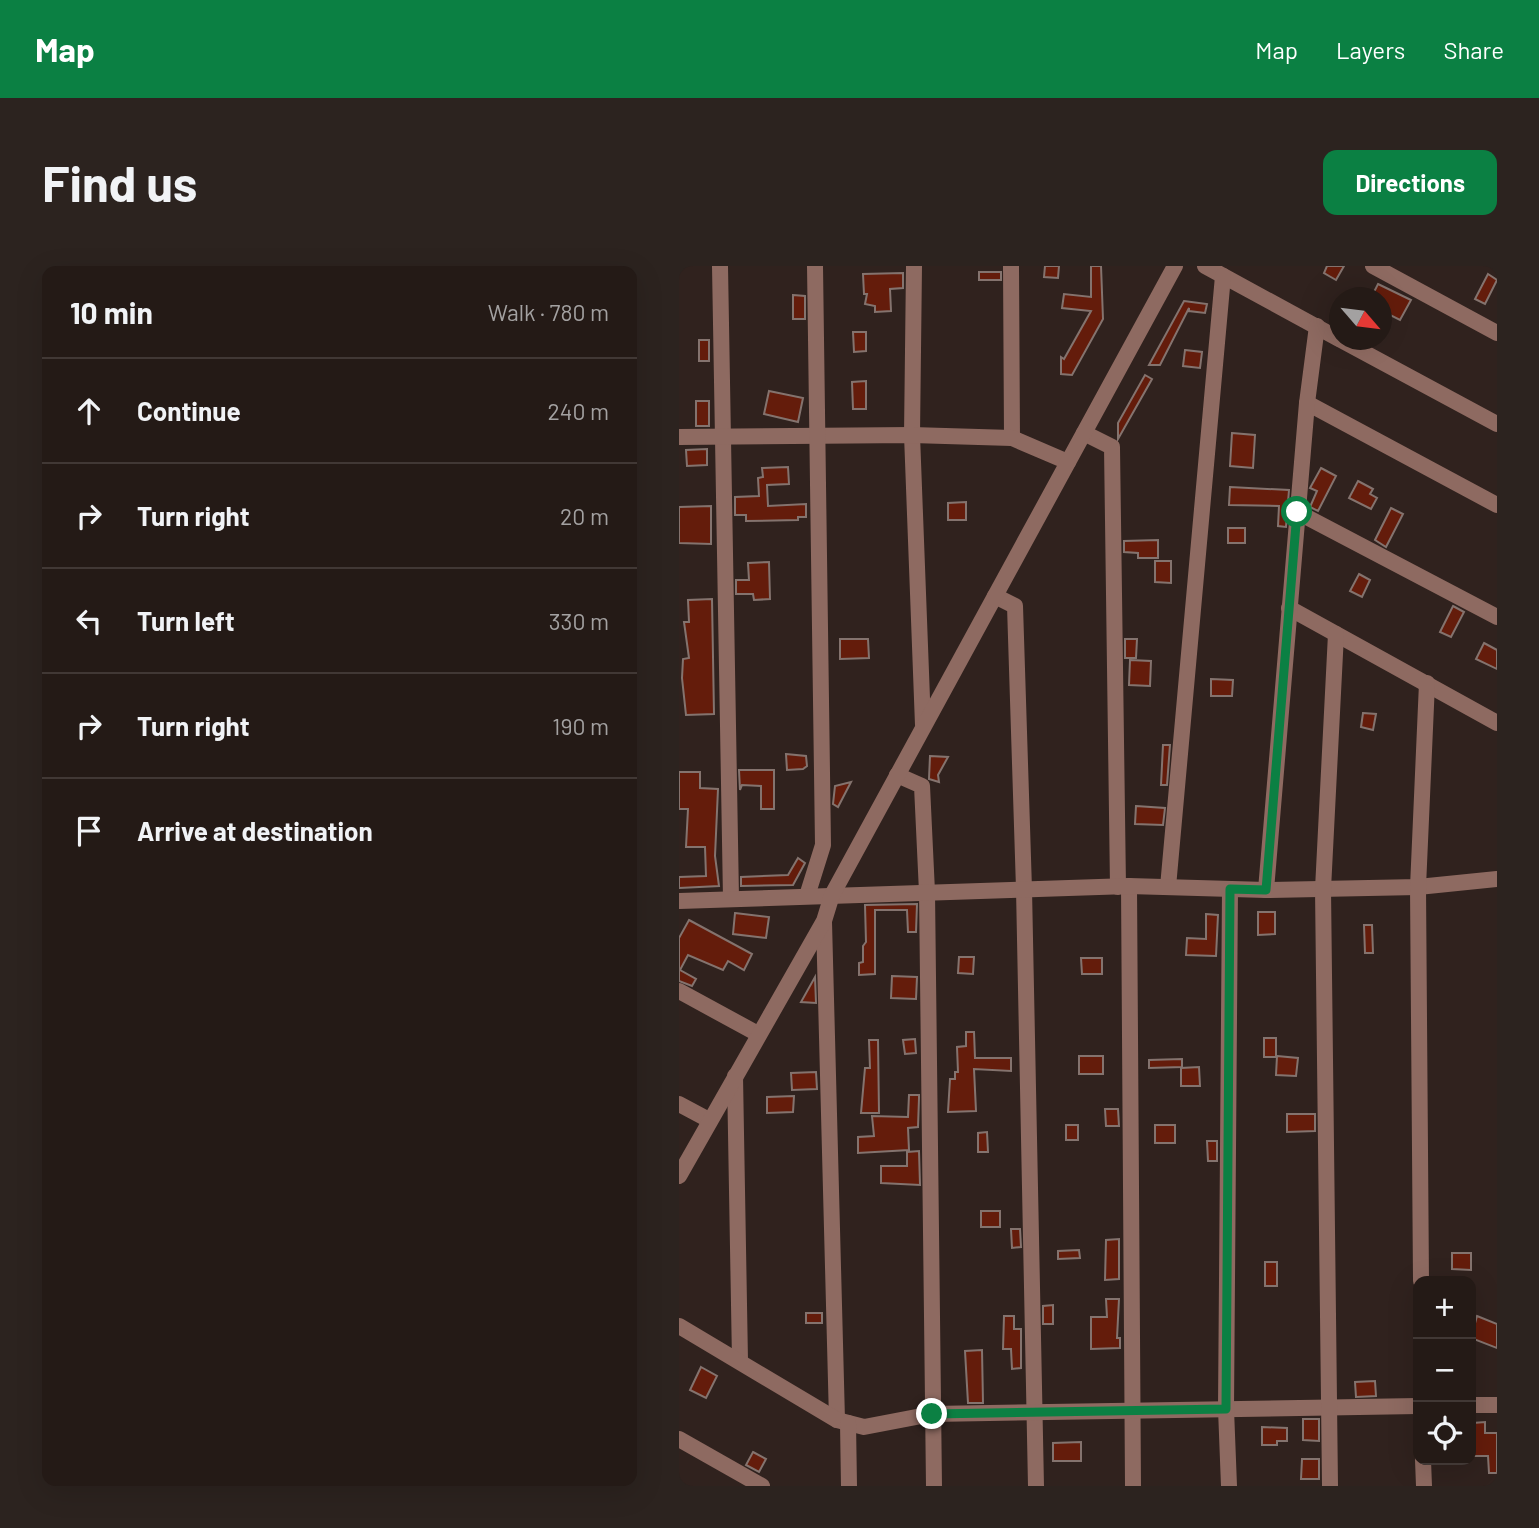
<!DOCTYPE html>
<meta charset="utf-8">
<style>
body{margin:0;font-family:Barlow,sans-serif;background:#2c231f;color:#f1f3f6}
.controls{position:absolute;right:21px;bottom:21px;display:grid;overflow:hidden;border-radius:14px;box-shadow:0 7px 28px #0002}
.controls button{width:63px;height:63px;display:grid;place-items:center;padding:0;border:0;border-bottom:2px solid #413835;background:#241a16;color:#f1f3f6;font:35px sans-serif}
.compass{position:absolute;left:650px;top:21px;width:63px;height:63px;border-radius:50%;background:#241a16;box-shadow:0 7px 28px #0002;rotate:118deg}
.stop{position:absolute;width:21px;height:21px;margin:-16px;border:5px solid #0b8043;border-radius:50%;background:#fff}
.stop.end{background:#0b8043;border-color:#fff;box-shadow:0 2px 7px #0008}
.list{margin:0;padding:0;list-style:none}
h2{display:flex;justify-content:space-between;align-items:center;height:91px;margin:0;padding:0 28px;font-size:30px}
h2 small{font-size:23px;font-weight:400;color:#a3a1a1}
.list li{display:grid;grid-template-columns:46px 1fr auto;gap:21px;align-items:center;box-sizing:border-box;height:105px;padding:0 28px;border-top:2px solid #413835}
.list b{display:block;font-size:26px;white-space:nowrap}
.list em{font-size:23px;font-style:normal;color:#a3a1a1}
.icon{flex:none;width:38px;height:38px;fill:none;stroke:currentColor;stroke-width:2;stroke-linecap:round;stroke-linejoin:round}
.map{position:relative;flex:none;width:818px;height:1220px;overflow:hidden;border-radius:14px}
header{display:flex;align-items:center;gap:42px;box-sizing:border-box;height:98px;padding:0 35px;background:#0b8043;color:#fff}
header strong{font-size:33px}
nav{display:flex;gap:38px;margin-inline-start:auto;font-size:24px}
.intro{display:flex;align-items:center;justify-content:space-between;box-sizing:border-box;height:168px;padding:0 42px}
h1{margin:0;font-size:49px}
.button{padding:18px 32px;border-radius:14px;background:#0b8043;color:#fff;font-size:24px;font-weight:700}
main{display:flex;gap:42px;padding:0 42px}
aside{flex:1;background:#241a16;border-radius:14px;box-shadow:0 7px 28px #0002}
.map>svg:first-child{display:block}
.building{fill:#641c0b;stroke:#84736e;stroke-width:2}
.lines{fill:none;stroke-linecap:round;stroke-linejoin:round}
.minor{stroke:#8e6a61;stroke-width:16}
.route{stroke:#0b8043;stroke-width:9}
</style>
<header>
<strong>Map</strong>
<nav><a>Map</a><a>Layers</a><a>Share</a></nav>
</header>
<div class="intro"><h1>Find us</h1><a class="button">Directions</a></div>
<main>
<aside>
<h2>10 min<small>Walk · 780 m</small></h2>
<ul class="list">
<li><svg class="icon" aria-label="ahead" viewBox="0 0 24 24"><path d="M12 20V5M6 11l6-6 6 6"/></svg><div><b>Continue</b></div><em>240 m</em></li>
<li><svg class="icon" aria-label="right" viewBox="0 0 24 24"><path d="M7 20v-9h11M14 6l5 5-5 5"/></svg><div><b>Turn right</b></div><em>20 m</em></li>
<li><svg class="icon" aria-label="left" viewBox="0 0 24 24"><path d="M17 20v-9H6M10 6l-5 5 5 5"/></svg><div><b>Turn left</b></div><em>330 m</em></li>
<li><svg class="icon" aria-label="right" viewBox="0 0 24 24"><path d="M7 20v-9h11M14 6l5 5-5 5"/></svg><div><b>Turn right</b></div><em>190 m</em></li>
<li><svg class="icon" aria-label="arrive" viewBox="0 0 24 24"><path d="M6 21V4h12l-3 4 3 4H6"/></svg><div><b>Arrive at destination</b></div></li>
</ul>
</aside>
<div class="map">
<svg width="818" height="1220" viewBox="0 0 818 1220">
<rect width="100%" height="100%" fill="#30221e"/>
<g class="building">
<polygon points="366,0 380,0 379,12 365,11"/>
<polygon points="412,0 422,0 424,53 393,109 382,108 382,91 385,93 412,45 383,42 385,28 412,31"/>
<polygon points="648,0 665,0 657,14 645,7"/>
<rect x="300" y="6" width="22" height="8"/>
<polygon points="224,7 224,22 211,23 212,45 196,46 196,40 186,38 188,28 185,28 184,8"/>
<polygon points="809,8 818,14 806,38 796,33"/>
<polygon points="699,18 732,34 721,54 703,45 703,32 692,32"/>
<polygon points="114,29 126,30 126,53 114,53"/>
<polygon points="505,35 528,38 526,47 510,45 510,42 481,99 470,99"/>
<polygon points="174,66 187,66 187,85 175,86"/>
<rect x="20" y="74" width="10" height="21"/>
<polygon points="506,84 523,86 521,102 504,100"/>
<polygon points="466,109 473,113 439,173 439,157"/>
<polygon points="187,115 187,143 174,143 173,116"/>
<polygon points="90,125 124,132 119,156 85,148"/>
<rect x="17" y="135" width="13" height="25"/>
<polygon points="553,167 576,169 574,202 551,200"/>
<polygon points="28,183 28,199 8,200 7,184"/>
<polygon points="109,201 110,218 88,219 89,240 127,238 127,251 119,251 119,254 67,255 67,249 56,249 56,231 80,230 79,212 84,211 83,202"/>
<polygon points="642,202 657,210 639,245 631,241 638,225 631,222"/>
<polygon points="679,215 694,223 691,228 698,232 692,243 670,232"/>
<polygon points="551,221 610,224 607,261 599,260 600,240 550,239"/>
<polygon points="287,236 287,254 269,254 269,237"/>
<polygon points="32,240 32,278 0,277 0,241"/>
<polygon points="712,242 724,248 707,281 696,274"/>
<rect x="549" y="262" width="17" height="15"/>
<polygon points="479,274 479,292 459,292 459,287 445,286 445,275"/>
<polygon points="476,295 492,295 492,317 476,316"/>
<polygon points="90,296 91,333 75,334 74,328 57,328 57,314 70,314 69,297"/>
<polygon points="680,308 691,314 683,331 671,325"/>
<polygon points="33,333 35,448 7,449 3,412 4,393 10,392 5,356 10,356 9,334"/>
<polygon points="774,340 785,346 772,371 761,366"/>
<polygon points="161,373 189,373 190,392 161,393"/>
<polygon points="446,373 458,373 457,392 446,392"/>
<polygon points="805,377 818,384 818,403 797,393"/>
<polygon points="451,394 472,395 471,420 450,419"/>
<polygon points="532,413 554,414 553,430 532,430"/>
<polygon points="684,447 697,448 694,464 682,461"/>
<polygon points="484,479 491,479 488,519 482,519"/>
<polygon points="107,488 127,490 128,500 124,503 108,504"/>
<polygon points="251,490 269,491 259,509 260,516 250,513"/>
<polygon points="60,504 95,504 95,543 82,543 82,520 63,519 61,524"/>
<polygon points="0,506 21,506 21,522 39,523 36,590 40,620 0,622 0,611 27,610 26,581 7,581 9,543 0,543"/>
<polygon points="172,516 159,541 154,538 156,520"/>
<polygon points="457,540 486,542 484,559 456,558"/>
<polygon points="119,592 126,597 114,619 62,620 62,611 109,609"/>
<polygon points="238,638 237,666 229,666 228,644 196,644 196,708 180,709 180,697 184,696 184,680 187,676 186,639"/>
<polygon points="579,646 596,646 596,668 579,669"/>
<polygon points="56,647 90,651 87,672 54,668"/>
<polygon points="527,648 539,649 537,690 507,689 508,672 527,673"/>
<polygon points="10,654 73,688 65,704 49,695 44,704 9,689 1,704 17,713 13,720 0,715 0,672"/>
<polygon points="685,659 693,659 694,687 686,687"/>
<polygon points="280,691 295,691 294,708 279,707"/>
<polygon points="402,692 423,692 423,708 403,708"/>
<polygon points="213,710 238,711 237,733 212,732"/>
<polygon points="136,711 137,737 122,736"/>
<polygon points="287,766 295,766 296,792 332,792 332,805 295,803 297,845 269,846 271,813 276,813 276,806 279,806 278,781 287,780"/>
<rect x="585" y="772" width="12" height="19"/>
<polygon points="236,773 237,787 226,788 224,774"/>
<polygon points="190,774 199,774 200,847 182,847 186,802 191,802"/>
<rect x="400" y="790" width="24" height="18"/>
<polygon points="598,790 619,792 617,810 597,809"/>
<polygon points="503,793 503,801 470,802 470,794"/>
<polygon points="520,801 521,820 502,820 502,802"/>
<polygon points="137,806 138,823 113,824 112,807"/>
<polygon points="230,829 240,829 240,832 239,861 229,862 230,884 179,887 179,871 195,870 193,850 229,851"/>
<polygon points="115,830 114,846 88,847 88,831"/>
<polygon points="426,843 439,843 440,860 427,860"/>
<polygon points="608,848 636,848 636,865 608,866"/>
<rect x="387" y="859" width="12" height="15"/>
<rect x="476" y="859" width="20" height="18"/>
<polygon points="308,866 309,886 299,886 299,867"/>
<polygon points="528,875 538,875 538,895 529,895"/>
<polygon points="240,885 241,919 202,917 202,900 228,900 228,886"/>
<rect x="302" y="945" width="19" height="16"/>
<polygon points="332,963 341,963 342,981 333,982"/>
<polygon points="440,973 440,1013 426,1014 427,974"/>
<polygon points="400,984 401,992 379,993 379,985"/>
<polygon points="773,987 792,987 792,1004 773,1003"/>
<rect x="586" y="996" width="12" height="24"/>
<polygon points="427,1033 440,1033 438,1072 441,1072 441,1082 412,1083 412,1051 428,1051"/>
<polygon points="374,1039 374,1058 364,1058 364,1040"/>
<rect x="127" y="1047" width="16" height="10"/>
<polygon points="325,1050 335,1050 335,1063 342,1063 342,1102 333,1103 332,1083 324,1083"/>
<polygon points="798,1050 818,1058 818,1082 792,1072"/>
<polygon points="303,1084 304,1137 289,1137 286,1085"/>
<polygon points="22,1101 38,1110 27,1132 11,1124"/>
<polygon points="696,1115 697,1130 677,1131 676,1116"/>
<polygon points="624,1153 640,1153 640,1175 624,1174"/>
<polygon points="806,1156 806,1167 818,1167 818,1207 810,1207 809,1190 794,1190 794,1157"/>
<polygon points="583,1161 608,1162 608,1175 598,1175 598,1179 583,1179"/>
<polygon points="402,1176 402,1195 374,1195 374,1177"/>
<polygon points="74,1186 87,1193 80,1206 67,1199"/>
<polygon points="623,1193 640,1193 640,1213 622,1213"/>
</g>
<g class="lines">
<g class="minor">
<polyline points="41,0 52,632"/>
<polyline points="235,0 233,169 244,459"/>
<polyline points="332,0 333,172"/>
<polyline points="526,0 660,73"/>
<polyline points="694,0 818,67"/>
<polyline points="662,74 818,158"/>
<polyline points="628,137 818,239"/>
<polyline points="405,167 433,181 439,621"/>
<polyline points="0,171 233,169 333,172 389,196"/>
<polyline points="618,246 818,351"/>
<polyline points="316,330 336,340 345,623 357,1220"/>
<polyline points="610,342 818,457"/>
<polyline points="218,509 243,520 248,626 255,1220"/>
<polyline points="450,620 454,1220"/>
<polyline points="489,621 544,10"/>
<polyline points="587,624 628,137 638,60"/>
<polyline points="128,630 144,579 136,0"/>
<polyline points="0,635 450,620 587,624 739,621 818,613"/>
<polyline points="145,656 158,1154"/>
<polyline points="0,725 79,768"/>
<polyline points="56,810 61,1095"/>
<polyline points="0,838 30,854"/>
<polyline points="0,910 145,655 153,629 496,0"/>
<polyline points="742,1015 739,621 748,417"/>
<polyline points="0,1060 158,1154 185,1161 253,1148 739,1140"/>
<polyline points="792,1139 818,1139"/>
<polyline points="169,1157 170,1220"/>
<polyline points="0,1173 83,1220"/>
<polyline points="744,1194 745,1220"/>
<polyline points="550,1220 547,1143 551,623"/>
<polyline points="651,1220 644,623 657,368"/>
</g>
</g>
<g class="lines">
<polyline class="route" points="253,1148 547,1143 551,623 587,624 618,246"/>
</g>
</svg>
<div class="controls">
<button>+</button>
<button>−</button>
<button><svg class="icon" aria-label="locate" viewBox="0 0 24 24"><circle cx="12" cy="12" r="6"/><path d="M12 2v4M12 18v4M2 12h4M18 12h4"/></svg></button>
</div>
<svg class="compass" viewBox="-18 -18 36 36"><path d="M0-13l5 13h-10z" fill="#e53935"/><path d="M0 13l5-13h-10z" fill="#a3a1a1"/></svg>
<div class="stop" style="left:618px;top:246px"></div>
<div class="stop end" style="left:253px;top:1148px"></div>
</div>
</main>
